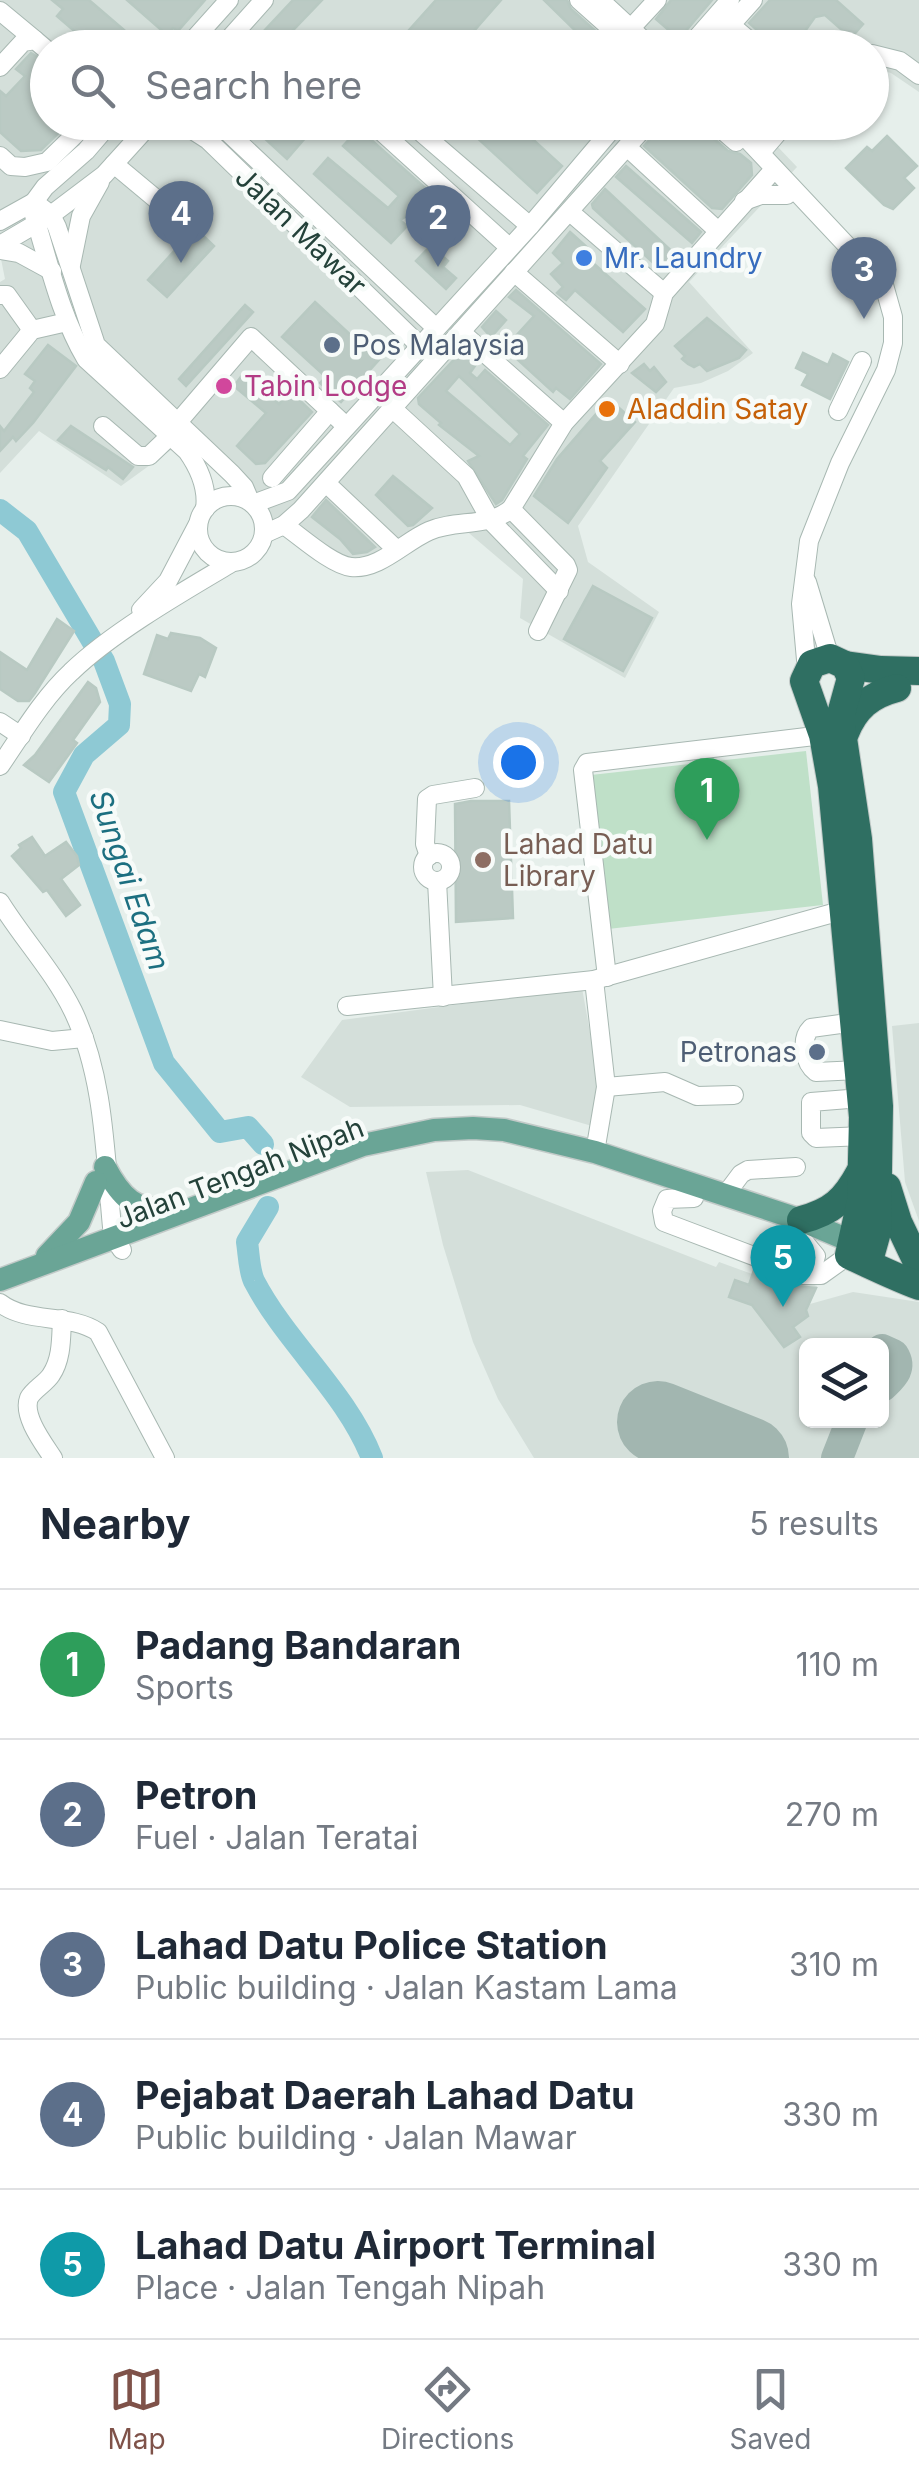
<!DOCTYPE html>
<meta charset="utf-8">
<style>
body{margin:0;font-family:Inter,sans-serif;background:#f2f2f3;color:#1f2937}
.controls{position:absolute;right:30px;bottom:30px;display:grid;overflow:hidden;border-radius:15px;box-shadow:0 2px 8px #0004}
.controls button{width:90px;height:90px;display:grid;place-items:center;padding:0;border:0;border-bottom:2px solid #e0e1e3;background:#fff;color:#1f2937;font:50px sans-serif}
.you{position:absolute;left:518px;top:762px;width:35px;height:35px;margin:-25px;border:8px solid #fff;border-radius:50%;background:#1a73e8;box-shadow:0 0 0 15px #1a73e833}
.badge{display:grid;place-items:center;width:65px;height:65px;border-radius:50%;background:#7f5249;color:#fff;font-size:32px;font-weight:700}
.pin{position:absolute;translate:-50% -82px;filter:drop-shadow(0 2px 5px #0008)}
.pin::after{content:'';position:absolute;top:52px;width:35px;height:30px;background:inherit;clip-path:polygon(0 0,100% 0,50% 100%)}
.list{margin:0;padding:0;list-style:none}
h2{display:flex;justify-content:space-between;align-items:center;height:130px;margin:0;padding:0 40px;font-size:42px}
h2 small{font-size:32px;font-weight:400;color:#747a83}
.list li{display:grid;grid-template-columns:65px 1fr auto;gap:30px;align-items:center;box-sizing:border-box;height:150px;padding:0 40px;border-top:2px solid #e0e1e3}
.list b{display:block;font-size:38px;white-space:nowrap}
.list p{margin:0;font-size:32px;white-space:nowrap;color:#747a83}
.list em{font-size:32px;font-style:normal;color:#747a83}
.icon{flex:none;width:55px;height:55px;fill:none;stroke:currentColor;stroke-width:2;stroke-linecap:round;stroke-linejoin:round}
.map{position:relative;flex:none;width:919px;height:1458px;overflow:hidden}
.search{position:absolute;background:#fff;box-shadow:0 2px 8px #0004;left:30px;right:30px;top:30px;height:110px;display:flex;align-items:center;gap:25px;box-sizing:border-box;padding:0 35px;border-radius:55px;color:#747a83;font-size:38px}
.sheet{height:880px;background:#fff}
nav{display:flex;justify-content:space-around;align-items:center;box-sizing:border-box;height:140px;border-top:2px solid #e0e1e3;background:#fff;font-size:28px;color:#747a83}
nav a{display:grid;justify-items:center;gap:5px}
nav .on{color:#7f5249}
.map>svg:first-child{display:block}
.built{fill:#d4dfda;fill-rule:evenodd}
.green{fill:#bfe0c8}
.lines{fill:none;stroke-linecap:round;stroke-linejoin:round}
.river{stroke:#8ec9d4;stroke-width:22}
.taxiway{stroke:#a2b6b0;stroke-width:32}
.runway{stroke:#a2b6b0;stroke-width:82}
.building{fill:#bbcac4;stroke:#b8c9c2;stroke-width:2.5;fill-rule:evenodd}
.minor-casing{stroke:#a8b8b2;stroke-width:20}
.major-casing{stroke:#c2cac8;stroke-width:25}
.highway-casing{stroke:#c2cac8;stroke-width:30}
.minor{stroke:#fff;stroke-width:18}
.major{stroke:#6aa596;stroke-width:22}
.highway{stroke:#2f6f62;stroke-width:28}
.shop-dot{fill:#3f7fe0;stroke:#f7fbf9;stroke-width:4}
.service-dot{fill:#5c6f8a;stroke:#f7fbf9;stroke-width:4}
.hotel-dot{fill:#d1479c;stroke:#f7fbf9;stroke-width:4}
.food-dot{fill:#e8710a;stroke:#f7fbf9;stroke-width:4}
.education-dot{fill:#8d6e63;stroke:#f7fbf9;stroke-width:4}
.labels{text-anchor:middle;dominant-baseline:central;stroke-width:9;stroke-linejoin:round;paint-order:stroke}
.street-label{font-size:28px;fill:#24423a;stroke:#f7fbf9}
.shop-label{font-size:28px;fill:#366cbe;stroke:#f7fbf9;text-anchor:start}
.service-label{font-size:28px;fill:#4e5e75;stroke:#f7fbf9;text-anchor:start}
.hotel-label{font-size:28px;fill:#b23c85;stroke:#f7fbf9;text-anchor:start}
.food-label{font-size:28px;fill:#c56008;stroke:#f7fbf9;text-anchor:start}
.education-label{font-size:28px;fill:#785e54;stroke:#f7fbf9;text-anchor:start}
.water-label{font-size:30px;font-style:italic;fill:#1c6f80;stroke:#f7fbf9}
</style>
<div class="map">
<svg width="919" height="1458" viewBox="0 0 919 1458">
<rect width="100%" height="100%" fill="#e6efeb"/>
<g class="built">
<polygon points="0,0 919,0 919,92 891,73 872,68 872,48 48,48 48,122 800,123 777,146 797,167 689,282 753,353 728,371 701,383 674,388 578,526 588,562 659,612 625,678 520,618 523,579 463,528 425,542 374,571 310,552 269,518 193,434 121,486 39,431 0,473 0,282 5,279 0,254"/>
<polygon points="582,988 600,1088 592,1126 520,1105 350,1107 301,1077 342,1020"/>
<polygon points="919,1023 919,1221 905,1182 892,1026"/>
<path d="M468,1170L716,1267L719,1262L752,1274L756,1264L817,1286L810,1304L853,1292L919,1302V1458H534L498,1399L473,1342L443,1245L426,1172ZM806,1346H882V1420H806Z"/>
</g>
<polygon class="green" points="806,751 823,905 608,929 591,775"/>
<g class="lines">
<g class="river">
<polyline points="0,510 27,531 104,661 120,704 119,725 84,755 64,792 164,1063 220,1132 248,1127 263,1144"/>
<path d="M268,1207L247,1242C249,1255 249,1270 254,1281C287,1344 346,1392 372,1458"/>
</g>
<g class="taxiway">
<path d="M882,1350L893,1355C902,1369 891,1377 882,1386"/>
<polyline points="837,1458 852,1420"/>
</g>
<polyline class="runway" points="658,1422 748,1458"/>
</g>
<g class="building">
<polygon points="52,0 89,0 145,48 94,48 57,16 63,9"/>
<polygon points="127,0 205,0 178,31 173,28 167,35"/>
<polygon points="293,0 322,0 276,48 248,48"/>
<polygon points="436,0 501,0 459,48 393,48"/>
<polygon points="544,0 567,0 571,9 600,35 590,45"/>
<polygon points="671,0 712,0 679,39 656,19"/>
<polygon points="770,0 836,0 863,24 851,38 825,15 815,17 798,41 806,48 777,48 749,23"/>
<polygon points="31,53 48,63 48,122 70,122 41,150 21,151 0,132 0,91 6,96 25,76 16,69"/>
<polygon points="247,122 319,122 287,159"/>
<polygon points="460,122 514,122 562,166 537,193"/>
<polygon points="664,122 701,122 705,131 728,151 740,154 751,163 752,175 722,209 712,208 644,146 660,128 668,126"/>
<polygon points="359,129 431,193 426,205 400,220 407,226 391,243 314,174 328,158 388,208 399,196 343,146"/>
<polygon points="887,136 917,166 904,178 914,188 893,209 884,205 846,168 867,147 872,151"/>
<polygon points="626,166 701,232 692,243 616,177"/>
<polygon points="605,189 679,258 669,268 659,268 593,208 592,204"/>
<polygon points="195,228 214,246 167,297 148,280"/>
<polygon points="570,232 590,250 584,255 645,309 623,332 575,290 566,300 557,293 563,287 551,274 563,263 553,253"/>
<polygon points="440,236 451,245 441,255 448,261 443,267 456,278 446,289 416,261"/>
<polygon points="516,290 601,364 570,399 556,388 553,392 505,348 534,316 509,297"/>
<polygon points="315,302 356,340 364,331 386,352 341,402 320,383 326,377 282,337"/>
<polygon points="245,305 253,312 186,386 179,379"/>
<polygon points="496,311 506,320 491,337 482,327"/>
<polygon points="707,318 746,350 739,358 707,371 700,364 694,367 688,364 682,359 685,356 675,346"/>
<polygon points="48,345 76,366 33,423 16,441 13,437 0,451 0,426 4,431 34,392 30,388 35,381 25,374"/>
<path d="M463,350L477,363L470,373L477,379L485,370L548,425L523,456L527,459L502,500L496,504L468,461L479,456L439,425L441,423L419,404L418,398ZM459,376L520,434L510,445L446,391Z"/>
<polygon points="803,353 828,365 833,354 848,362 830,399 802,385 808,374 796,368"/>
<polygon points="644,364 650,371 654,367 666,382 656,392 632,373"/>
<polygon points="243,374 279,404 291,392 312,412 265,463 256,464 237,446 266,413 234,386"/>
<polygon points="609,399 635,422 600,461 607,468 568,523 534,496 557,459"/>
<polygon points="71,426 133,467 123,479 108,467 106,470 58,440"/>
<polygon points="393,476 432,508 413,525 408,526 376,495"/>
<polygon points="326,500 375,547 367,552 353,554 340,539 312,517"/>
<polygon points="593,586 652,618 623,671 564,639"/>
<polygon points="57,619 74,631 35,693 29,701 18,701 0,689 0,652 27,670"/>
<polygon points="171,633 200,638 216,648 205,677 199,674 191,691 144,674 157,635 168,639"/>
<polygon points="88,682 96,688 100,702 73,740 77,743 49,782 24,765 35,755"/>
<polygon points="471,801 509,801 513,918 456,922 455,804"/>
<polygon points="32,837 45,856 66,842 77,856 79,865 61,879 80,905 66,916 47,890 43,892 12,856 21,848 19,845"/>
<polygon points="754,1270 797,1286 816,1288 806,1310 808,1316 793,1327 800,1337 784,1347 752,1305 729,1297 735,1280 749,1285"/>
</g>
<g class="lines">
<defs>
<g id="minor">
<polyline points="579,0 633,48"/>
<polyline points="600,0 652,48"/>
<polyline points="0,11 35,40"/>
<polyline points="731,25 758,48"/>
<polyline points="631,28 657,0"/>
<polyline points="186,48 229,0"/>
<polyline points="221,48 264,0"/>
<polyline points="688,48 730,0"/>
<polyline points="710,48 753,0"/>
<polyline points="872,54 900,61 919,75"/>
<polyline points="0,67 23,42 35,40 48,51"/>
<polyline points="180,122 208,140 419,345"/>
<polyline points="217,122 435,327"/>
<polyline points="371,122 509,247"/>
<polyline points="409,122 530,226"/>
<polyline points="713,122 736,142"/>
<polyline points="731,122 884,285 893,317 893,343 886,370 840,463 809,541 801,604 807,671"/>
<polyline points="627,147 717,230"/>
<polyline points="762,151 787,122"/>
<polyline points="0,156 11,166 25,167 47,162 88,122"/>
<polyline points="114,164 180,219"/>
<polyline points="744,201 761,195 787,195"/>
<polyline points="34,202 51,215 57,227 96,345 232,474 244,487 250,501"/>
<path d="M34,202V215C49,263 60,315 86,359L187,451C199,468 208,488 205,509"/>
<polyline points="570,212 664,293"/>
<polyline points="0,221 34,202 45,187 86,151 111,122"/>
<polyline points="0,245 51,215 104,175 152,122"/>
<polyline points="0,250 19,253 52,271"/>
<polyline points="71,265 81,216 100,182"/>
<polyline points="514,272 620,364"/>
<polyline points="0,295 7,295 32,330"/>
<polyline points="461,332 564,423"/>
<polyline points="0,369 32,330 67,322"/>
<polyline points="392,408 466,476 491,521 559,591"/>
<polyline points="838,411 862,361"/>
<polyline points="179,421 251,337 346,426"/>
<polyline points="103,426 138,456 149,456 170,436"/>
<polyline points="272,478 330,411"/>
<polyline points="326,483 397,550"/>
<circle cx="231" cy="529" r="33"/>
<polyline points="253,504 288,491 530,226 618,122"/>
<polyline points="511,509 566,565 568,570 538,631"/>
<path d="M284,525C300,536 332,565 351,567C379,570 404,542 429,531C456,519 488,528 511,509L564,423L655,324L664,293L769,175"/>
<polyline points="264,534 284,525 301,510 649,122"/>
<polyline points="807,582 830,658"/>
<polyline points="141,610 168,581 198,524"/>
<polyline points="0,722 21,736"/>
<path d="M0,766C22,734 43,698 71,672C111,633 184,591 233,562"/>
<circle cx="437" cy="867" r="14"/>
<polyline points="429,856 425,844 427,799 433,795 475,788"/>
<polyline points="437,881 443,997"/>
<path d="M0,902C23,939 54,972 73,1011C106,1080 105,1162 113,1237L122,1250"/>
<polyline points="607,977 583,770 587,763 823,735"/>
<polyline points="594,980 606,1087 595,1152"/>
<polyline points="347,1006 594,980 844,910"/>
<path d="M855,1022L811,1028C800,1039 804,1063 816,1072L859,1070"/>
<polyline points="0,1030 52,1041 84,1038"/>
<polyline points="606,1087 665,1082 697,1096 734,1095"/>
<polyline points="861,1098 811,1102 811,1133 816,1138 864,1136"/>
<polyline points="726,1194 741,1174 748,1170 796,1167"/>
<polyline points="694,1198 667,1199 662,1211 664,1222 801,1274 813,1267 816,1256 797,1233"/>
<polyline points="802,1275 821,1275 849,1255"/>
<path d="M0,1303C27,1324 69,1313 98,1332L165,1458"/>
<path d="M53,1458C44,1444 22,1416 29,1398C33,1390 46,1383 51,1375C62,1359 61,1338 62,1319"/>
</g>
<g id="major">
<path d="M105,1167C120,1196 136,1214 171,1208"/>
<polyline points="47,1256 79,1222 96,1182"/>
<polyline points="0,1280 363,1145 434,1130 473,1128 504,1130 595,1152 801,1220 853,1242"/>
</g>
<g id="highway">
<polyline points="845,665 881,670 919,671"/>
<path d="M845,733C855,708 870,695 897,688"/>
<polyline points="887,1187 898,1222 919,1266"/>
<path d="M801,1220C832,1212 845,1200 860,1172"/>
<path d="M868,1264L877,1232L879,1106L858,839L841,725V714L851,678L845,665L830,658L812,664L804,681L823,735L832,786L863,1117L861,1201L849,1255C872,1266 895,1277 919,1286"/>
</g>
</defs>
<use href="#minor" class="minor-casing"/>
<use href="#major" class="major-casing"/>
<use href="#highway" class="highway-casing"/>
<use href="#minor" class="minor"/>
<use href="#major" class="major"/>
<use href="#highway" class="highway"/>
</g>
<circle class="shop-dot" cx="584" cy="258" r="10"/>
<g class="service-dot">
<circle cx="332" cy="345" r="10"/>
<circle cx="817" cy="1052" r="10"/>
</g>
<circle class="hotel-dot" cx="224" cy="386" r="10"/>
<circle class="food-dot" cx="607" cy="409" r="10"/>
<circle class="education-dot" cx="483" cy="860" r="10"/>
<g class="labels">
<g class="street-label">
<text transform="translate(301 231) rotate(44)">Jalan Mawar</text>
<text transform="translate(240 1173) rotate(-21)">Jalan Tengah Nipah</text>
</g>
<g class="shop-label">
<text x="604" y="258">Mr. Laundry</text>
</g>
<g class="service-label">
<text x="352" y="345">Pos Malaysia</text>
<text x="797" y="1052" text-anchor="end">Petronas</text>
</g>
<g class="hotel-label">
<text x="244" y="386">Tabin Lodge</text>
</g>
<g class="food-label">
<text x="627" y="409">Aladdin Satay</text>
</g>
<g class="education-label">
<text x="503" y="844">Lahad Datu<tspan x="503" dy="32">Library</tspan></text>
</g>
<g class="water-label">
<text transform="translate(130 880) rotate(71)">Sungai Edam</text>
</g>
</g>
</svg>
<div class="controls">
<button><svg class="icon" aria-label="layers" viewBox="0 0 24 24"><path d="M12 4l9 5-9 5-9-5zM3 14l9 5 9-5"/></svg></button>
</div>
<div class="you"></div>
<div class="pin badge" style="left:707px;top:840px;background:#2e9e5b">1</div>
<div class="pin badge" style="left:438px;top:267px;background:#5c6f8a">2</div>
<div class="pin badge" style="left:864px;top:319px;background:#5c6f8a">3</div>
<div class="pin badge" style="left:181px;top:263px;background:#5c6f8a">4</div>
<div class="pin badge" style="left:783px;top:1307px;background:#0f9aa8">5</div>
<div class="search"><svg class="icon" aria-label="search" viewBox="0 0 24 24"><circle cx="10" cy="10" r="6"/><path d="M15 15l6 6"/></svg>Search here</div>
</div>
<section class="sheet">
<h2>Nearby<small>5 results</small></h2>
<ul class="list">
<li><span class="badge" style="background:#2e9e5b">1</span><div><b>Padang Bandaran</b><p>Sports</p></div><em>110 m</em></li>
<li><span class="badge" style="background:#5c6f8a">2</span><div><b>Petron</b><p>Fuel · Jalan Teratai</p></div><em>270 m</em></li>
<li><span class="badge" style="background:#5c6f8a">3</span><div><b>Lahad Datu Police Station</b><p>Public building · Jalan Kastam Lama</p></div><em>310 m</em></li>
<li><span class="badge" style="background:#5c6f8a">4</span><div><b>Pejabat Daerah Lahad Datu</b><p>Public building · Jalan Mawar</p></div><em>330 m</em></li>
<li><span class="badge" style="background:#0f9aa8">5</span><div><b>Lahad Datu Airport Terminal</b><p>Place · Jalan Tengah Nipah</p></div><em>330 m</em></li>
</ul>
</section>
<nav>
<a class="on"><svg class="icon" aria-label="map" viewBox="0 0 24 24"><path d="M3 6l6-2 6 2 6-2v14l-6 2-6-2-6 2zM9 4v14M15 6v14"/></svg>Map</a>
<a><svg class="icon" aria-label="directions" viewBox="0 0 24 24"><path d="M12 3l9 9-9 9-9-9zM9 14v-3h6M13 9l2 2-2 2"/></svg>Directions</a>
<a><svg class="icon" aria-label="saved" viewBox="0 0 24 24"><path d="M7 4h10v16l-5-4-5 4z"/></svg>Saved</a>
</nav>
